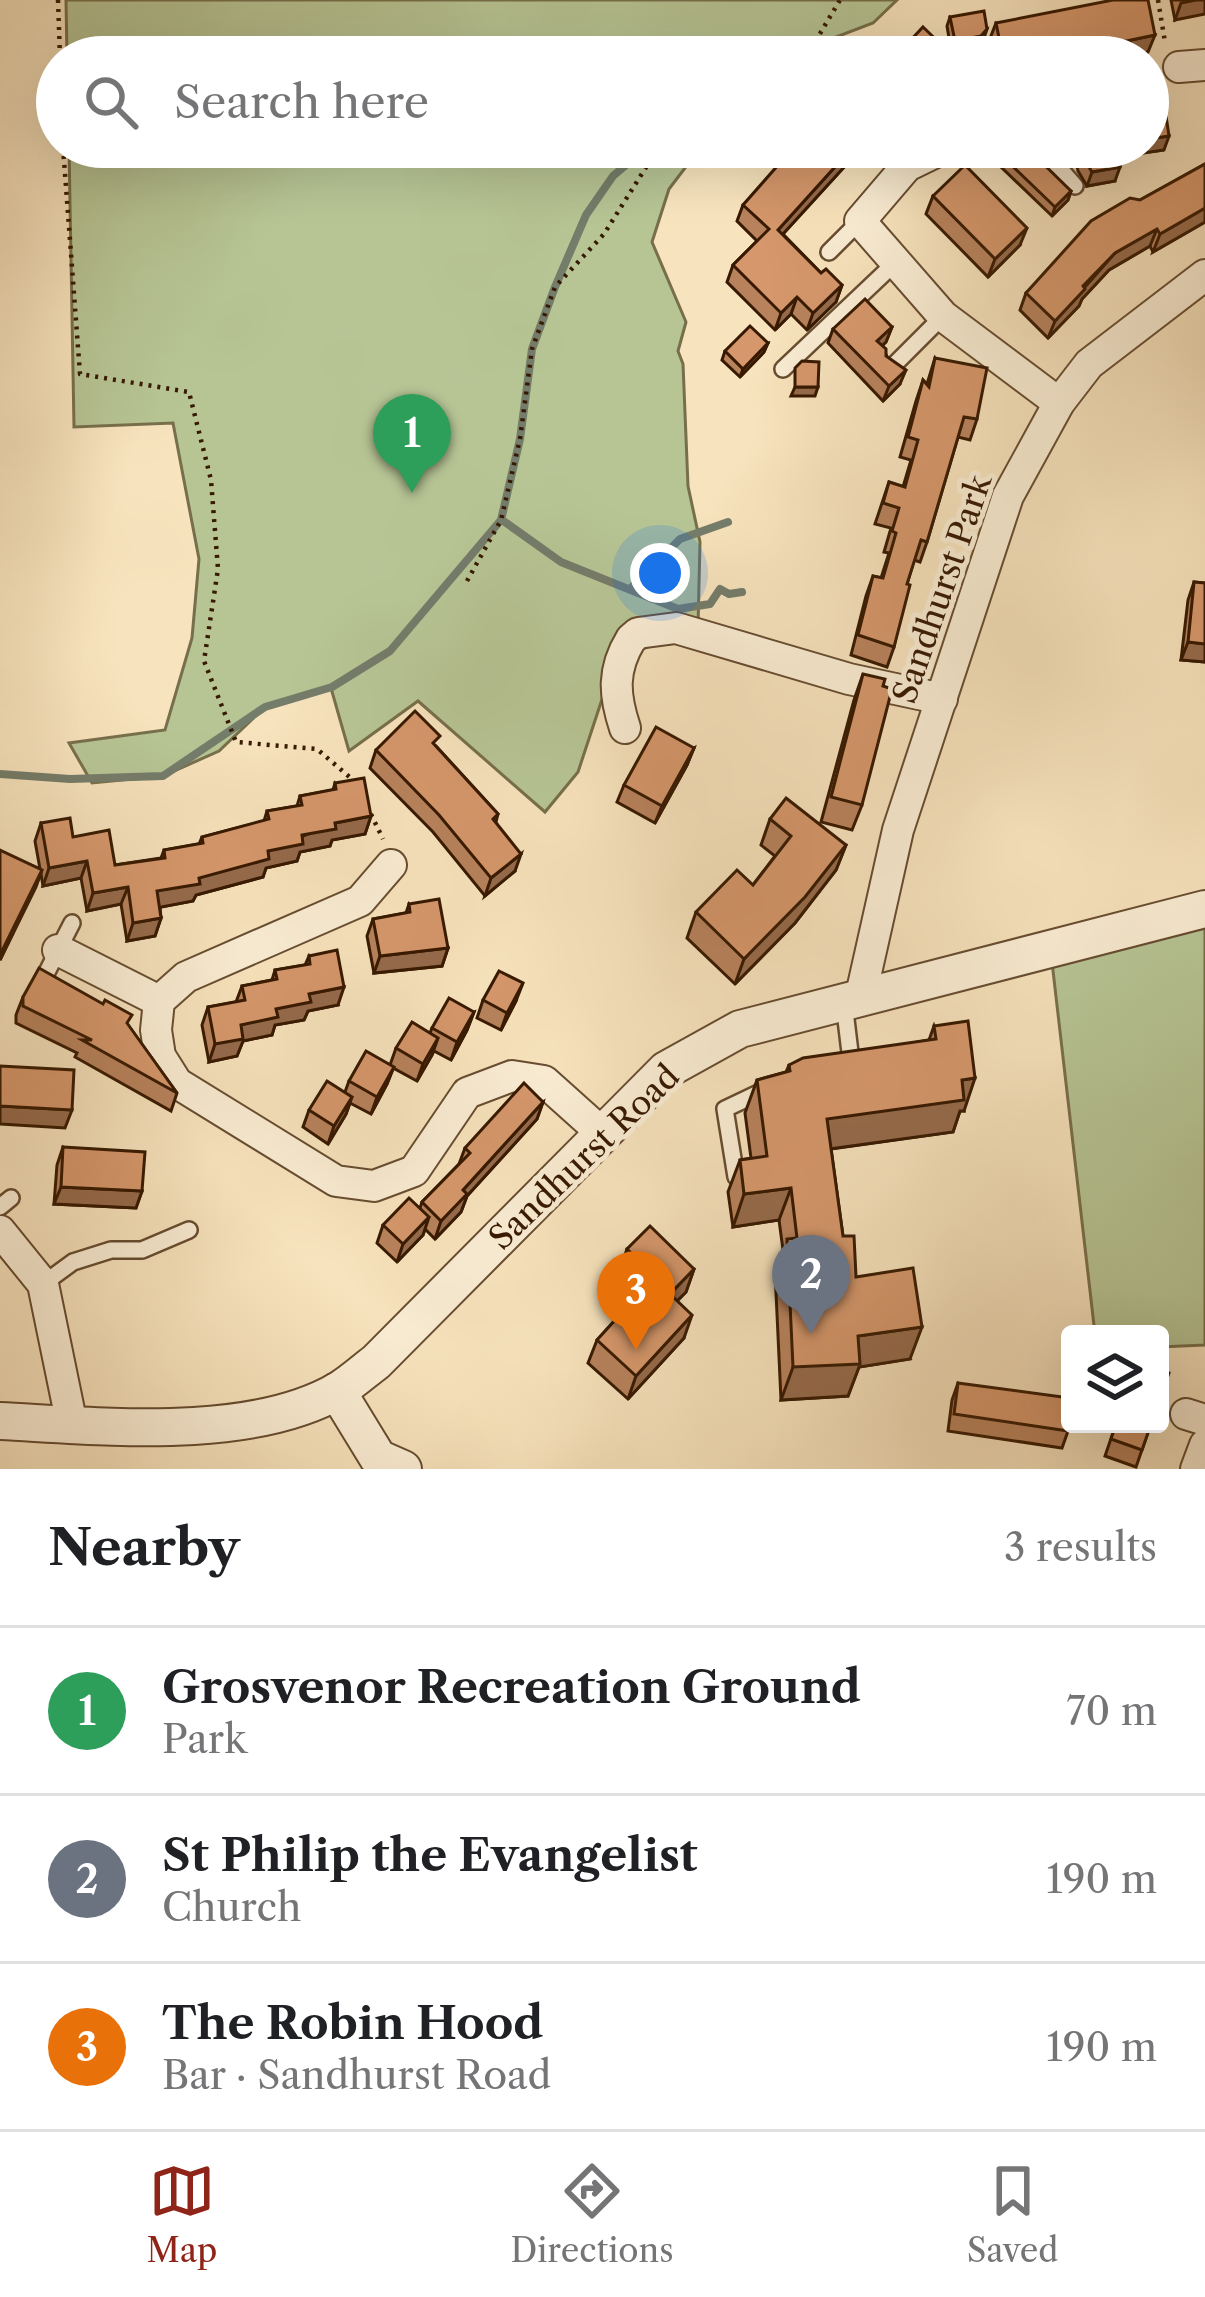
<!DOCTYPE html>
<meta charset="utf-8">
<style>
body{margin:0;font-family:"Libre Caslon Text",serif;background:#f6f6f6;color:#202124}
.controls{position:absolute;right:36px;bottom:36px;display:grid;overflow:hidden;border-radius:12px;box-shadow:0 12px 48px #0002}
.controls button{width:108px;height:108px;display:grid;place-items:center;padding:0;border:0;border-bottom:3px solid #e0e0e0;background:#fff;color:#202124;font:60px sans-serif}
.you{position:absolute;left:660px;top:573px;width:42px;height:42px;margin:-30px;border:9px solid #fff;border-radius:50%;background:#1a73e8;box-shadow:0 0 0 18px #1a73e833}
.badge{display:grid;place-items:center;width:78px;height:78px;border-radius:50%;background:#8f2418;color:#fff;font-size:39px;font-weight:700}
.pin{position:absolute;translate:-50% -99px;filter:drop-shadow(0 3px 6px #0008)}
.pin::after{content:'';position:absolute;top:63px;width:42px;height:36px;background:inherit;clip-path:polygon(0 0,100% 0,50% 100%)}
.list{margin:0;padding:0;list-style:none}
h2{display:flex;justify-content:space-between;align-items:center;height:156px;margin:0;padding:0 48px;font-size:51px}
h2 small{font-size:39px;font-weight:400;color:#757577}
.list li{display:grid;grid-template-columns:78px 1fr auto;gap:36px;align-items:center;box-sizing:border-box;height:168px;padding:0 48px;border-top:3px solid #e0e0e0}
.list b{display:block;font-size:45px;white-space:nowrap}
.list p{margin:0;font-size:39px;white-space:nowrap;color:#757577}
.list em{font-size:39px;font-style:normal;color:#757577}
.icon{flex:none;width:66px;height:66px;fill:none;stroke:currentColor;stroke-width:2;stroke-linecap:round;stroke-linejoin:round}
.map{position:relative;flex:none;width:1205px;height:1469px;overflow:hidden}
.search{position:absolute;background:#fff;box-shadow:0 12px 48px #0002;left:36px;right:36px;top:36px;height:132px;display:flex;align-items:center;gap:30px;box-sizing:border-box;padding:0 42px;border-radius:66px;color:#757577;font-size:45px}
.sheet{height:660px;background:#fff}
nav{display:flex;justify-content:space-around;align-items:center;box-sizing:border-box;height:168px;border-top:3px solid #e0e0e0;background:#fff;font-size:33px;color:#757577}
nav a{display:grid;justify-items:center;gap:6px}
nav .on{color:#8f2418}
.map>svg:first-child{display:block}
.green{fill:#b7c595;stroke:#776f4b;stroke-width:3}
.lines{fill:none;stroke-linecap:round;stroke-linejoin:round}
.stream{stroke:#747c6a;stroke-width:8}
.service-casing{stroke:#674c30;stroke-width:20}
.minor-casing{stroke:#674c30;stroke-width:34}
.tertiary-casing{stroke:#674c30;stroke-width:40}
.path{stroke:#371901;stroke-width:4.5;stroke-dasharray:3 6;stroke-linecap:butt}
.service{stroke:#faedd4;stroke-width:15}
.minor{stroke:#faedd4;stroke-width:30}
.tertiary{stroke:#faedd4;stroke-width:36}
.wall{fill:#b7825c;stroke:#371901;stroke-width:3}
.shaded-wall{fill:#956a4b;stroke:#371901;stroke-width:3}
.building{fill:#d5976b;stroke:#371901;stroke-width:3}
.labels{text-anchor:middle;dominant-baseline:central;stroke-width:10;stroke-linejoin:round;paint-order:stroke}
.street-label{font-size:33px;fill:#371901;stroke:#faedd4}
</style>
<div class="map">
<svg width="1205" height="1469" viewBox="0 0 1205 1469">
<rect width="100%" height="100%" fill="#f7e3bd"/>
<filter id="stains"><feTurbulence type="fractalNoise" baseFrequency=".00167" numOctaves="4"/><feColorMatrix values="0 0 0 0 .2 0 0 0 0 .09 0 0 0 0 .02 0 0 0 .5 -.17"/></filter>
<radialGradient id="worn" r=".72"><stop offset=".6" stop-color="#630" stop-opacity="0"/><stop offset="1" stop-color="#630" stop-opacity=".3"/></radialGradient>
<g class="green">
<polygon points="66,0 897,0 873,23 784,57 67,57"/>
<polygon points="69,147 701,147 669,189 652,242 686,322 678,351 683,364 688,486 700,542 698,627 615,660 578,772 545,812 418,701 349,751 331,688 265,707 219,751 163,776 92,783 69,743 165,730 192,638 199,559 173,423 74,427"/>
<polygon points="1205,918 1205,1345 1160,1347 1160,1334 1095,1334 1052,962"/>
</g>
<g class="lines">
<g class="stream">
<polyline points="502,520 561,562 678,609 710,604 720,589 729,594 742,592"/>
<polyline points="630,589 680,539 728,522"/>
<polyline points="0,774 70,779 163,776 265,707 332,687 390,651 501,520 520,439 532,349 555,287 586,215 613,176 647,147"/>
</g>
<defs>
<g id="service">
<polyline points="1041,147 1075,186"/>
<polyline points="829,252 860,221"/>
<polyline points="892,367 943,316"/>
<polyline points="783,369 897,261"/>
<polyline points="47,972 72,923"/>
<polyline points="844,1003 852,1069"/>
<polyline points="736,1177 725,1109 767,1089"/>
<polyline points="0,1207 11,1198"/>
<polyline points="43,1284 73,1262 111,1250 142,1250 189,1230"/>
</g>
<g id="minor">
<polyline points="1179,67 1205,65"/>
<polyline points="946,147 907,166 860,221 943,316 1059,403"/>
<path d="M625,728C614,695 612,670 631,639L638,633L676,628L849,679L942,699"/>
<polyline points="391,865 360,901 186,977 159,1001 156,1030 160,1056 177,1083 336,1181 374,1186 414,1171 467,1093 512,1076 544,1081 602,1133"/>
<polyline points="58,950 159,1001"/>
<polyline points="861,995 898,830 1008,496 1059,403 1089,364 1205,275"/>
<polyline points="0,1231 43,1284 72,1425"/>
<polyline points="1186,1414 1205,1420"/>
<polyline points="1196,1469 1205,1445"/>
</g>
<g id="tertiary">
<polyline points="337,1391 378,1458 403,1469"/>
<path d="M0,1421C100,1426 250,1442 339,1390C352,1382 364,1371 376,1362L666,1070L740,1029L1205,909"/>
</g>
</defs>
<use href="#service" class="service-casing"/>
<use href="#minor" class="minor-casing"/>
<use href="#tertiary" class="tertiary-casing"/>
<g class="path">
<polyline points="58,0 60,57"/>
<polyline points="1158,0 1165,42"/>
<polyline points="806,57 840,0"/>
<polyline points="63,147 80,374 189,392 211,480 218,569 204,661 236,742 317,749 353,780"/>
<polyline points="467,581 501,520 520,439 532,349 555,287 604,234 655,153 690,147"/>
<polyline points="367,806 383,839"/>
</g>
<use href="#service" class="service"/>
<use href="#minor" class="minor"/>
<use href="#tertiary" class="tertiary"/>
</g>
<g class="wall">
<polygon points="1171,0 1205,0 1175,20"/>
<polygon points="950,17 984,38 978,45 951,50 947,26"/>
<polygon points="996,23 1148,52 1127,57 993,57 989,41"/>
<polygon points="1073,147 1148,147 1164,150 1118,156 1115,181 1087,186 1078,171"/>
<polygon points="1003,157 1071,191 1068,200 1052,216 1000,166"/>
<polygon points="1205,164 1205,222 1153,252 1150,246 1109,270 1082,299 1079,306 1048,338 1020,310 1026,293 1140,200"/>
<polygon points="846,165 783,234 821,273 842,285 836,302 807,330 791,314 775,330 727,282 733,265 757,241 737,221 743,205"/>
<polygon points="933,196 1020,245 988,277 926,214"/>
<polygon points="892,327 886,342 882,346 900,384 883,401 828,343 833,329"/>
<polygon points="768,343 764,352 740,377 722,360 725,351"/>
<polygon points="935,358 977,419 970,440 958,437 927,542 920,562 914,560 907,584 894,647 887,667 851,655 866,596 873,576 881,578 889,553 884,552 891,528 875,524 889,482 903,487 911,460 900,457 916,401 923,380 927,384"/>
<polygon points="1194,582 1205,583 1205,662 1181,660 1188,600"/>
<polygon points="863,674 862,805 852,830 821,822 854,700"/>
<polygon points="436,746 498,814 496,822 515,871 485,896 433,832 370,768 376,750"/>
<polygon points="694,748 687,765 655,823 617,802 624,785"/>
<polygon points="335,783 371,816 365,834 332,840 330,846 300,852 297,861 266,868 263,877 196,895 193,901 160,907 161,918 155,936 127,941 121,904 87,911 81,878 43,886 41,874 0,960 0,851 40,869 35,841 41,823 73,837 115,865 161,858 164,850 199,844 202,837 264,821 267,811 297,806 300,796 333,790"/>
<polygon points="770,819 846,845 836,870 795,923 735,984 687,938 696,912 753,885 775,856 761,845"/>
<polygon points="409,904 448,948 442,966 374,973 367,936 373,919 406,913"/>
<polygon points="309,956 338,1005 308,1011 304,1020 275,1025 272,1035 243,1041 237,1056 209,1062 202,1025 208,1007 236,1002 242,986 272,980 275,970 305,965"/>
<polygon points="23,997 128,1025 177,1093 171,1111 75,1057 77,1053 16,1023 16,1015"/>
<polygon points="483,1000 516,1001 501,1030 477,1018"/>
<polygon points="474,1012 467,1030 451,1060 434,1051 417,1081 393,1068 387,1084 371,1114 350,1103 346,1114 328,1144 303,1127 309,1110 345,1092 349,1081 390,1065 396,1048 430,1033 432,1028"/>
<polygon points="934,1026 964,1111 960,1111 953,1132 831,1149 843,1236 856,1277 910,1359 859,1367 848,1396 781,1400 775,1271 783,1250 779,1220 733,1227 728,1192 740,1160 751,1158 745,1113 757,1080 786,1072 789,1065 929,1040"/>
<polygon points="543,1102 537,1119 467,1196 461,1212 435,1239 425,1229 423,1235 397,1262 377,1243 383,1225 420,1208 422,1202 459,1164 465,1148"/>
<polygon points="63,1147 142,1191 136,1208 54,1204 57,1165"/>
<polygon points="627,1249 694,1269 686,1292 677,1301 684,1338 628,1399 588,1363 597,1340 640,1293 619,1272"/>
<polygon points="958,1383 1068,1431 1062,1448 948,1431 952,1400"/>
<polygon points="1116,1424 1151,1424 1136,1467 1105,1456"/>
</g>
<g class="shaded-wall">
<polygon points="1196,0 1205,0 1205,14 1175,20 1181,3"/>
<polygon points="987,29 984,38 978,45 951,50 955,41"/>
<polygon points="1155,35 1148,52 1127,57 1050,57"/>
<polygon points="1169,136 1164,150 1111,158 1115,147 1148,147 1148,139"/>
<polygon points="852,148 846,165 772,246 778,230"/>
<polygon points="1120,167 1115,181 1087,186 1092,172"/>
<polygon points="1071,191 1068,200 1052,216 1055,207"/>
<polygon points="1205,208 1205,222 1153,252 1160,234"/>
<polygon points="1027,228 1020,245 988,277 995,259"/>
<polygon points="1157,229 1150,246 1109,270 1082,299 1079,306 1048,338 1055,321 1115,253"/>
<polygon points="842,285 836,302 807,330 813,313"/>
<polygon points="797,297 791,314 775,330 781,313"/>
<polygon points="892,327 886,342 872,355 877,341"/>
<polygon points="768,343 764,352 740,377 743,369"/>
<polygon points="906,370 900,384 883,401 889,386"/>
<polygon points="795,387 818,387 815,396 791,396"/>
<polygon points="1188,642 1205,644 1205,662 1181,660"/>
<polygon points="694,748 687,765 655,823 662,806"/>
<polygon points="371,816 365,834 332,840 330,846 300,852 297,861 266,868 263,877 196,895 193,901 151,909 157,891 199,878 335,823"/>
<polygon points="846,845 836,870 795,923 735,984 744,959"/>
<polygon points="521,854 515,871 485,896 491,878"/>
<polygon points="87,861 81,878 43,886 49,868"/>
<polygon points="42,870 36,887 0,960 0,955"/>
<polygon points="128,887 121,904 87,911 93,893"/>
<polygon points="161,918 155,936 127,941 133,923"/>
<polygon points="448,948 442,966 374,973 380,956"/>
<polygon points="523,983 516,1001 501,1030 507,1013"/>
<polygon points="344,987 338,1005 308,1011 304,1020 275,1025 272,1035 243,1041 237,1056 209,1062 215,1044 241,1025 309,994"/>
<polygon points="474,1012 467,1030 451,1060 457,1042"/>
<polygon points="438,1038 432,1055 417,1081 423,1064"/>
<polygon points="394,1067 387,1084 371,1114 377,1097"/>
<polygon points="975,1078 964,1111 960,1111 953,1132 815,1151 827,1119 962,1080"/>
<polygon points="352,1097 346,1114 328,1144 334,1126"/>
<polygon points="543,1102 537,1119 467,1196 461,1212 435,1239 441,1221 463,1190"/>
<polygon points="0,1106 72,1110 65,1128 0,1124"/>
<polygon points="61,1187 142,1191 136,1208 54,1204"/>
<polygon points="791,1188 779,1220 733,1227 744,1194"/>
<polygon points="429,1217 423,1235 397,1262 403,1244"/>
<polygon points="694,1269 686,1292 661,1317 670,1294"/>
<polygon points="692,1315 684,1338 628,1399 636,1376"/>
<polygon points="922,1327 910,1359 859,1367 848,1396 781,1400 793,1367 858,1336"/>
</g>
<g class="building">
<polygon points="1113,0 1148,0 1155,35 1050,57 1003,57 996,23"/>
<polygon points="984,11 987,29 981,36 955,41 950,17"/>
<polygon points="923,27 954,57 895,57"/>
<polygon points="1163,96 1169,136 1148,139 1148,99"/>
<polygon points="794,147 852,148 778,230 821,273 826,269 842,285 813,313 797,297 781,313 733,265 769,229 743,205"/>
<polygon points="1013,147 1026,147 1071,191 1055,207 1003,157"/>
<polygon points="1081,147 1117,147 1120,167 1092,172 1083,157"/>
<polygon points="1205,164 1205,208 1160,234 1157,229 1115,253 1083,286 1085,289 1055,321 1026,293 1091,221 1130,198 1140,200"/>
<polygon points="965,165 1027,228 995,259 933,196"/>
<polygon points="865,299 892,327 877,341 886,349 886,356 906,370 889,386 833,329"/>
<polygon points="750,326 768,343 743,369 725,351"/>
<polygon points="935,358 987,368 977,419 964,417 927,542 921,540 907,584 910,585 894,647 858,635 873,576 883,578 896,533 892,531 899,508 883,503 889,482 905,487 918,440 908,437 923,380 929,387"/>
<polygon points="802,361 819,362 818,387 795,387 795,368"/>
<polygon points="1194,582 1205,583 1205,644 1188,642"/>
<polygon points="863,674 885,679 883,686 892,689 862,805 831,797"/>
<polygon points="415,711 440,736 433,743 498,814 493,819 521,854 491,878 439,815 376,750"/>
<polygon points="656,727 694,748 662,806 624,785"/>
<polygon points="364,778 371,816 335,823 336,829 302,835 303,844 268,851 269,859 199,878 200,884 157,891 161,918 133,923 128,887 93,893 87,861 49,868 41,823 70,818 73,837 109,830 115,865 165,858 164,850 203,843 202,837 269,819 267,811 302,805 300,796 336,789 335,783"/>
<polygon points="786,798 846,845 805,897 744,959 696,912 737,870 753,885 791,836 770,819"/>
<polygon points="0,850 42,870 0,955"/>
<polygon points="439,899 448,948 380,956 373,919 410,912 409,904"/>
<polygon points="337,950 344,987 309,994 311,1002 276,1009 278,1017 241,1025 243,1039 215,1044 208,1007 245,1000 242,986 277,979 275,970 310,964 309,956"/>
<polygon points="39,968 103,1004 105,1000 132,1015 127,1023 177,1093 82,1040 92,1040 23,1006 23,997"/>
<polygon points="499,971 523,983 507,1013 483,1000"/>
<polygon points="449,998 474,1012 457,1042 432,1028"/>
<polygon points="968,1021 975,1078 962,1080 964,1100 827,1119 843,1236 854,1236 856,1277 913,1268 922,1327 858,1336 860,1364 793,1367 787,1239 797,1238 791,1188 744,1194 740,1160 767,1156 757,1080 790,1071 789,1065 803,1058 936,1039 934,1026"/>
<polygon points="412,1022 438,1038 423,1064 396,1048"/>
<polygon points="366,1051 394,1067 377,1097 349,1081"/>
<polygon points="0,1066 74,1070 72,1110 0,1106"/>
<polygon points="327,1081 352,1097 334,1126 309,1110"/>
<polygon points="524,1083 543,1102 463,1190 467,1194 441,1221 422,1202 470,1153 465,1148"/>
<polygon points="63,1147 145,1152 142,1191 61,1187"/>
<polygon points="409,1198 429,1217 403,1244 383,1225"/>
<polygon points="650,1226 694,1269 670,1294 692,1315 636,1376 597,1340 655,1276 627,1249"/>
<polygon points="1160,1370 1169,1373 1160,1398"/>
<polygon points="958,1383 1070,1398 1068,1431 954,1414"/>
<polygon points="1116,1424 1151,1424 1142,1450 1111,1439"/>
</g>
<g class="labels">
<g class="street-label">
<text transform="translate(942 589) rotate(-71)">Sandhurst Park</text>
<text transform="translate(584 1157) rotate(-44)">Sandhurst Road</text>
</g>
</g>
<rect width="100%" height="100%" filter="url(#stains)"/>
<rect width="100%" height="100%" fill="url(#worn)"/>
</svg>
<div class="controls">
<button><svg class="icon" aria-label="layers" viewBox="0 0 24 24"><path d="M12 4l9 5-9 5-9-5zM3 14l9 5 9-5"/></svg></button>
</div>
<div class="you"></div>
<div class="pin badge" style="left:412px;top:493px;background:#2e9e5b">1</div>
<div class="pin badge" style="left:811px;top:1334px;background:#6b7280">2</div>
<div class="pin badge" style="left:636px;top:1350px;background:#e8710a">3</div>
<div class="search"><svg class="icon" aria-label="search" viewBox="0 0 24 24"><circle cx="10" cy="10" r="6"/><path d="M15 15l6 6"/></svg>Search here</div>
</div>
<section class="sheet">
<h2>Nearby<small>3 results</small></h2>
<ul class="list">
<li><span class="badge" style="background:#2e9e5b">1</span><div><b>Grosvenor Recreation Ground</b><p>Park</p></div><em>70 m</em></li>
<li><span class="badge" style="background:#6b7280">2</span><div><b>St Philip the Evangelist</b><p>Church</p></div><em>190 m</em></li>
<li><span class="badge" style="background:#e8710a">3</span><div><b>The Robin Hood</b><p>Bar · Sandhurst Road</p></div><em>190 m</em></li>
</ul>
</section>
<nav>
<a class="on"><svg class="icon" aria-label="map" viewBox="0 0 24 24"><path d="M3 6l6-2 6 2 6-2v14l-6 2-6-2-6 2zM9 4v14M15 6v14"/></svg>Map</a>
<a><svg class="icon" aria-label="directions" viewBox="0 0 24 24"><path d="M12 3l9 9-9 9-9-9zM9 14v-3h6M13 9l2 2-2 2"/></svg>Directions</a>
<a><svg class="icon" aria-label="saved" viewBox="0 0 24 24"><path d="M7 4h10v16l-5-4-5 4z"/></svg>Saved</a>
</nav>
